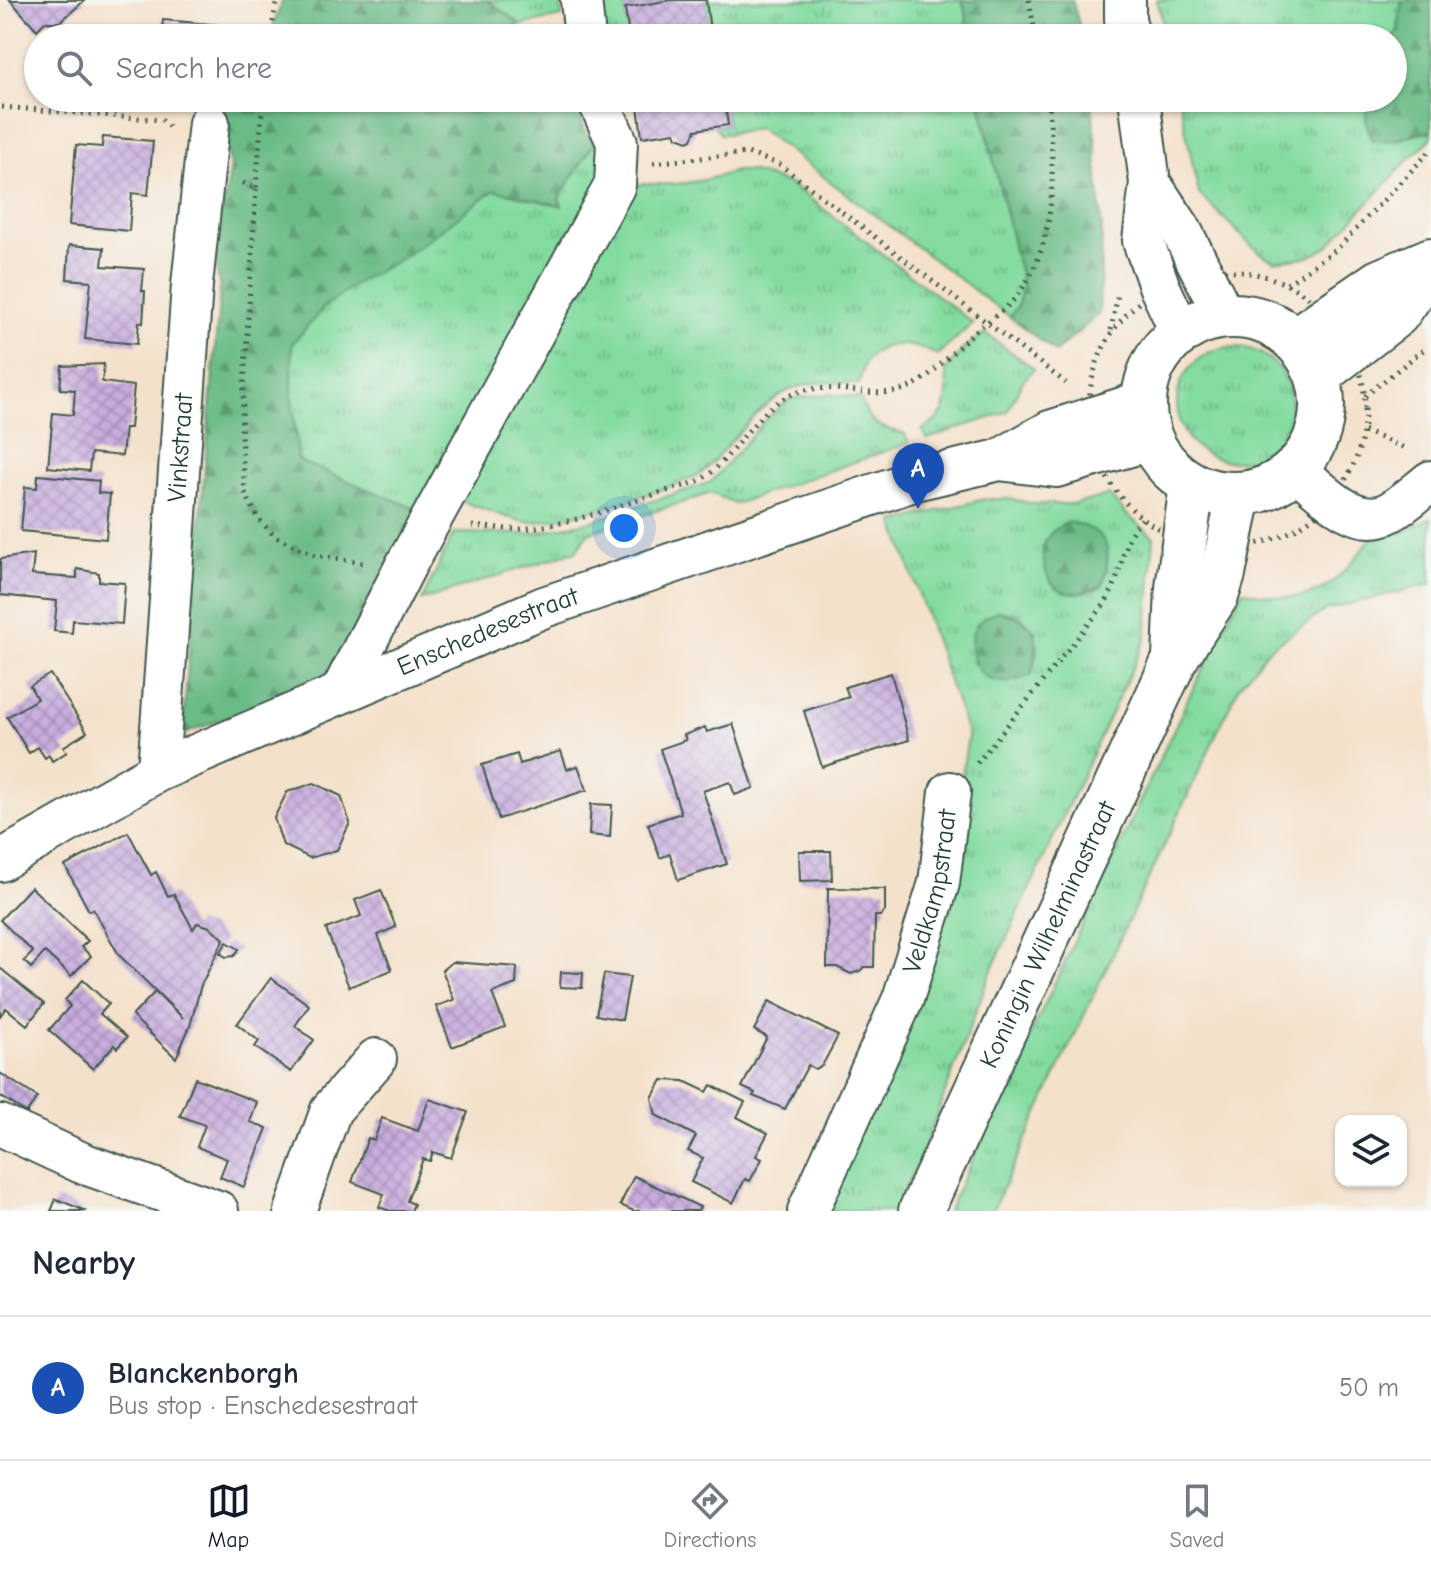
<!DOCTYPE html>
<meta charset="utf-8">
<style>
body{margin:0;font-family:"Comic Neue",sans-serif;background:#f6f6f7;color:#1f2937}
.controls{position:absolute;right:24px;bottom:24px;display:grid;overflow:hidden;border-radius:16px;box-shadow:0 2px 6px #0004}
.controls button{width:72px;height:72px;display:grid;place-items:center;padding:0;border:0;border-bottom:2px solid #e0e1e3;background:#fff;color:#1f2937;font:40px sans-serif}
.you{position:absolute;left:624px;top:528px;width:28px;height:28px;margin:-20px;border:6px solid #fff;border-radius:50%;background:#1a73e8;box-shadow:0 0 0 12px #1a73e833}
.badge{display:grid;place-items:center;width:52px;height:52px;border-radius:50%;background:#111827;color:#fff;font-size:26px;font-weight:700}
.pin{position:absolute;translate:-50% -66px;filter:drop-shadow(0 2px 4px #0008)}
.pin::after{content:'';position:absolute;top:42px;width:28px;height:24px;background:inherit;clip-path:polygon(0 0,100% 0,50% 100%)}
.list{margin:0;padding:0;list-style:none}
h2{display:flex;justify-content:space-between;align-items:center;height:104px;margin:0;padding:0 32px;font-size:34px}
h2 small{font-size:26px;font-weight:400;color:#747a83}
.list li{display:grid;grid-template-columns:52px 1fr auto;gap:24px;align-items:center;box-sizing:border-box;height:144px;padding:0 32px;border-top:2px solid #e0e1e3}
.list b{display:block;font-size:30px;white-space:nowrap}
.list p{margin:0;font-size:26px;white-space:nowrap;color:#747a83}
.list em{font-size:26px;font-style:normal;color:#747a83}
.icon{flex:none;width:44px;height:44px;fill:none;stroke:currentColor;stroke-width:2;stroke-linecap:round;stroke-linejoin:round}
.map{position:relative;flex:none;width:1431px;height:1211px;overflow:hidden}
.search{position:absolute;background:#fff;box-shadow:0 2px 6px #0004;left:24px;right:24px;top:24px;height:88px;display:flex;align-items:center;gap:20px;box-sizing:border-box;padding:0 28px;border-radius:44px;color:#747a83;font-size:30px}
.sheet{height:248px;background:#fff}
nav{display:flex;justify-content:space-around;align-items:center;box-sizing:border-box;height:112px;border-top:2px solid #e0e1e3;background:#fff;font-size:22px;color:#747a83}
nav a{display:grid;justify-items:center;gap:4px}
nav .on{color:#111827}
.map>svg:first-child{display:block}
.grass{fill:url(#grass-tufts);stroke:#518c6a;stroke-width:2;fill-rule:evenodd}
.forest{fill:url(#forest-firs);stroke:#447c5d;stroke-width:2}
.building{fill:url(#building-cross-hatch)}
.lines{fill:none;stroke-linecap:round;stroke-linejoin:round}
.minor-casing{stroke:#3f564b;stroke-width:44}
.major-casing{stroke:#3f564b;stroke-width:48}
.path{stroke:#3f564b;stroke-width:5;stroke-dasharray:2 6;stroke-linecap:butt}
.minor{stroke:#fff;stroke-width:40}
.major{stroke:#fff;stroke-width:44}
.labels{text-anchor:middle;dominant-baseline:central;stroke-width:6;stroke-linejoin:round;paint-order:stroke}
.street-label{font-size:26px;fill:#1f3d34;stroke:#f6f6f2}
</style>
<div class="map">
<svg width="1431" height="1211" viewBox="0 0 1431 1211">
<defs>
<pattern id="grass-tufts" width="24" height="20" patternUnits="userSpaceOnUse" patternTransform="scale(2)"><rect width="24" height="20" fill="#83dba0"/><path d="M3 7l-1-3M5 7V3M7 7l1-3M15 17l-1-3M17 17v-4M19 17l1-3" fill="none" stroke="#6bb383"/></pattern>
<pattern id="forest-firs" width="22" height="20" patternUnits="userSpaceOnUse" patternTransform="scale(2)"><rect width="22" height="20" fill="#6abb86"/><path d="M5 1l3.5 6h-7zM16 11l3.5 6h-7z" fill="#57996e"/></pattern>
<pattern id="building-cross-hatch" width="8" height="8" patternUnits="userSpaceOnUse" patternTransform="scale(2)"><rect width="8" height="8" fill="#c8acdf"/><path d="M0 0l8 8M0 8l8-8" fill="none" stroke="#a28db6"/></pattern>
</defs>
<rect width="100%" height="100%" fill="#f6f6f2"/>
<filter id="ink" filterUnits="userSpaceOnUse"><feTurbulence type="fractalNoise" baseFrequency=".0125" numOctaves="2"/><feDisplacementMap in="SourceGraphic" scale="16" xChannelSelector="R" yChannelSelector="G"/><feConvolveMatrix kernelMatrix="1 2 1 2 8 2 1 2 1" color-interpolation-filters="sRGB"/></filter>
<filter id="wash" filterUnits="userSpaceOnUse"><feTurbulence type="fractalNoise" baseFrequency=".006" numOctaves="4" result="noise"/><feDisplacementMap in="SourceGraphic" scale="32" xChannelSelector="R" yChannelSelector="G"/><feGaussianBlur stdDeviation="1.8" result="paint"/><feColorMatrix in="noise" values="0 0 0 0 0 0 0 0 0 0 0 0 0 0 0 0 0 1.4 0 .05"/><feComposite in="paint" operator="in"/></filter>
<g filter="url(#wash)">
<rect width="100%" height="100%" fill="#f4e1cb"/>
<g class="grass">
<polygon points="488,0 561,0 562,17 521,25"/>
<polygon points="597,0 671,0 625,8 629,36 633,36 633,38 593,38"/>
<polygon points="706,0 962,0 967,17 965,38 711,38"/>
<polygon points="1157,0 1402,0 1398,30 1393,42 1393,38 1167,38"/>
<polygon points="724,98 979,98 1023,287 1017,307 1010,317 759,128 721,135 715,127 728,125"/>
<polygon points="1179,98 1368,98 1367,104 1393,140 1431,131 1431,139 1413,155 1326,248 1309,257 1274,261 1257,251 1199,194"/>
<polygon points="594,143 603,157 607,186 426,513 301,462 298,458 292,399 292,344 324,307 355,284 407,255 494,190 561,206 559,198"/>
<path d="M736,171H750L792,185L973,323L938,355C915,345 886,336 867,360C862,366 861,377 859,384C788,376 773,396 728,445C720,453 712,465 703,472C684,486 548,526 526,522C501,517 475,505 450,497L630,187C645,181 658,185 674,184C696,183 715,178 736,171Z"/>
<path d="M985,333L1034,369L1022,382L1007,412L927,439L922,430C950,415 948,399 946,370L965,347Z"/>
<circle cx="1234" cy="404" r="57"/>
<path d="M828,394L860,398C869,424 877,428 904,433L909,443L735,504L711,493L588,533L576,551L422,600L454,533L530,534L592,521L711,482L766,419L790,399Z"/>
<path d="M1109,495L1127,515L1154,537L1146,638L989,976L922,1154L894,1211H821L934,953L968,736L894,522L985,499H1011L1035,504H1075ZM997,611L1019,615L1035,632L1010,682L988,678L973,662Z"/>
<path d="M1431,518V584L1326,610L1270,648L1239,686L992,1211H948L1188,699L1243,590C1309,608 1331,593 1370,539L1403,532Z"/>
</g>
<g class="forest">
<polygon points="283,0 487,0 521,25 507,27 508,38 271,38 272,28"/>
<polygon points="962,0 1072,0 1083,38 965,38 967,17"/>
<path d="M1402,0H1431V131L1393,140L1374,141C1365,128 1364,114 1368,98H1393V42L1398,30Z"/>
<path d="M249,98H580L584,130L594,143L559,198L562,206L494,190L407,255L355,284L324,307L292,344V399L298,458L301,462L426,513L327,678L182,735L220,290C218,276 214,260 215,247C216,212 247,161 216,134L226,109Z"/>
<polygon points="979,98 1092,98 1102,230 1099,314 1055,352 1010,317 1017,307 1023,287"/>
<path d="M1068,522C1109,529 1114,549 1102,586C1088,591 1072,597 1059,589C1042,578 1037,546 1052,532C1056,528 1063,525 1068,522Z"/>
<path d="M996,611C1037,618 1043,638 1031,675C1017,680 1001,686 988,678C970,667 965,635 980,621C984,617 992,614 996,611Z"/>
</g>
<g id="blocks">
<g class="building">
<polygon points="10,0 85,0 60,22 45,22 37,30"/>
<polygon points="671,0 706,0 711,38 629,36 625,8"/>
<polygon points="163,20 232,26 231,38 161,38"/>
<polygon points="637,98 724,98 728,125 696,130 692,139 688,141 677,137 675,132 642,137"/>
<polygon points="103,137 153,141 148,195 132,193 129,231 69,225 76,145 102,147"/>
<polygon points="69,245 104,248 102,266 144,269 142,291 145,291 143,323 139,322 137,344 85,339 91,281 67,279"/>
<polygon points="104,364 102,382 134,386 130,428 125,428 122,456 91,453 89,471 48,467 53,413 73,415 75,390 60,389 62,366"/>
<polygon points="38,475 99,481 98,493 110,494 106,539 21,531 25,487 37,488"/>
<polygon points="34,554 32,575 77,578 77,569 99,573 99,581 125,583 122,624 73,620 72,633 54,631 57,601 0,595 0,559"/>
<polygon points="891,673 909,740 822,767 804,711 849,697 845,687"/>
<polygon points="50,674 87,732 63,747 67,752 52,761 49,755 45,758 38,747 29,753 7,717 37,699 30,686"/>
<polygon points="733,724 754,788 735,795 730,782 703,791 727,864 678,880 670,854 660,858 648,824 681,813 660,749 686,740 684,735 705,727 707,732"/>
<polygon points="561,751 567,769 578,766 587,790 499,819 482,765 517,754 520,764"/>
<polygon points="314,783 341,796 350,823 337,850 310,858 283,845 274,818 287,792"/>
<polygon points="591,804 612,805 610,837 589,835"/>
<polygon points="128,832 151,875 156,872 168,896 174,894 193,929 197,923 210,927 224,939 201,985 190,1026 176,1058 132,1016 155,992 183,1018 119,955 93,909 89,911 65,866"/>
<polygon points="799,851 831,851 832,880 800,881"/>
<polygon points="31,887 88,941 81,947 91,956 71,976 45,952 31,968 24,961 33,952 0,920"/>
<polygon points="828,888 885,889 885,911 880,916 875,916 874,967 864,967 860,971 851,974 837,967 827,967"/>
<polygon points="381,890 396,927 378,935 392,970 349,987 326,929 361,916 355,900"/>
<polygon points="227,942 239,949 234,956 226,957 220,953"/>
<polygon points="452,962 517,967 516,984 492,993 505,1027 452,1047 436,1006 454,1000 442,970"/>
<polygon points="0,968 44,1004 27,1025 6,1008 0,1016"/>
<polygon points="561,972 583,973 582,988 560,987"/>
<polygon points="604,974 630,977 622,1020 596,1015"/>
<polygon points="271,978 309,1005 295,1026 314,1040 291,1072 255,1047 259,1041 237,1024"/>
<polygon points="83,980 109,1004 100,1014 127,1037 117,1048 114,1045 93,1069 49,1030 70,1006 65,1000"/>
<polygon points="769,1001 838,1036 822,1066 815,1069 808,1065 785,1109 753,1096 755,1093 742,1087 767,1037 754,1030"/>
<polygon points="0,1073 37,1097 27,1113 0,1096"/>
<polygon points="195,1078 257,1102 250,1122 267,1128 244,1187 220,1177 227,1159 197,1147 205,1125 180,1116"/>
<polygon points="662,1080 684,1081 707,1092 711,1085 745,1102 737,1117 768,1133 756,1156 762,1159 750,1181 745,1179 733,1203 691,1182 703,1158 688,1151 696,1136 656,1115 652,1098"/>
<polygon points="429,1099 468,1112 451,1158 433,1152 430,1161 423,1159 407,1201 414,1204 411,1211 390,1211 379,1207 384,1194 352,1182 368,1138 374,1140 382,1118 418,1131"/>
<polygon points="634,1176 700,1207 698,1211 634,1211 620,1205"/>
<polygon points="56,1199 86,1211 51,1211"/>
</g>
</g>
</g>
<g filter="url(#ink)">
<use href="#blocks" fill-opacity="0" stroke="#3f564b" stroke-width="2"/>
<g class="lines">
<defs>
<g id="minor">
<polyline points="581,0 585,38"/>
<polyline points="1125,0 1125,19 1130,38"/>
<polyline points="1139,98 1150,183 1143,241 1160,288 1181,333"/>
<polyline points="1150,183 1180,228 1225,317"/>
<polyline points="999,460 1050,431 1144,401"/>
<path d="M1296,469C1319,489 1355,531 1390,512C1404,504 1418,491 1431,481"/>
<polyline points="341,692 406,565 615,185 617,142 597,98"/>
<path id="s1" d="M158,771L192,285L209,123"/>
<path id="s2" d="M0,861L158,771L544,607L919,479L999,460L1056,467L1151,440"/>
<polyline points="0,1125 82,1163 218,1211"/>
<polyline points="295,1211 331,1110 376,1059"/>
<path id="s3" d="M808,1211L903,999L939,883L950,792"/>
</g>
<g id="major">
<circle cx="1233" cy="405" r="89"/>
<polyline points="1295,340 1379,282 1431,260"/>
<polyline points="1318,375 1397,314 1431,266"/>
<polyline points="1175,658 1178,588 1192,485"/>
<path id="s4" d="M921,1211L1175,659L1216,596L1223,574L1239,495"/>
</g>
</defs>
<use href="#minor" class="minor-casing"/>
<use href="#major" class="major-casing"/>
<g class="path">
<polyline points="1029,0 1036,38"/>
<polyline points="270,38 277,0"/>
<polyline points="2,107 162,120 169,127"/>
<polyline points="653,163 747,153 779,164 1066,383"/>
<polyline points="243,183 256,189 263,98"/>
<polyline points="256,189 241,434 245,492 257,517 274,536 315,555 364,563"/>
<circle cx="1227" cy="409" r="138"/>
<polyline points="1287,284 1337,249 1431,150"/>
<polyline points="1111,330 1118,293"/>
<polyline points="1365,396 1423,350"/>
<polyline points="1364,431 1407,449"/>
<path d="M472,526C488,527 505,530 521,529C567,525 612,509 656,494C670,489 689,486 702,479C734,460 756,406 795,393C833,379 873,403 910,387C933,376 951,353 970,336C985,322 1003,313 1016,297C1060,242 1054,164 1048,98"/>
<path d="M977,763L1104,605C1110,595 1115,585 1118,574C1125,552 1125,536 1142,519"/>
</g>
<use href="#minor" class="minor"/>
<use href="#major" class="major"/>
</g>
</g>
<g class="labels">
<g class="street-label">
<text stroke="none"><textPath href="#s1" startOffset="324">Vinkstraat</textPath></text>
<text stroke="none"><textPath href="#s2" startOffset="540">Enschedesestraat</textPath></text>
<text stroke="none"><textPath href="#s3" startOffset="344">Veldkampstraat</textPath></text>
<text stroke="none"><textPath href="#s4" startOffset="304">Koningin Wilhelminastraat</textPath></text>
</g>
</g>
</svg>
<div class="controls">
<button><svg class="icon" aria-label="layers" viewBox="0 0 24 24"><path d="M12 4l9 5-9 5-9-5zM3 14l9 5 9-5"/></svg></button>
</div>
<div class="you"></div>
<div class="pin badge" style="left:918px;top:509px;background:#1a4fb4">A</div>
<div class="search"><svg class="icon" aria-label="search" viewBox="0 0 24 24"><circle cx="10" cy="10" r="6"/><path d="M15 15l6 6"/></svg>Search here</div>
</div>
<section class="sheet">
<h2>Nearby<small></small></h2>
<ul class="list">
<li><span class="badge" style="background:#1a4fb4">A</span><div><b>Blanckenborgh</b><p>Bus stop · Enschedesestraat</p></div><em>50 m</em></li>
</ul>
</section>
<nav>
<a class="on"><svg class="icon" aria-label="map" viewBox="0 0 24 24"><path d="M3 6l6-2 6 2 6-2v14l-6 2-6-2-6 2zM9 4v14M15 6v14"/></svg>Map</a>
<a><svg class="icon" aria-label="directions" viewBox="0 0 24 24"><path d="M12 3l9 9-9 9-9-9zM9 14v-3h6M13 9l2 2-2 2"/></svg>Directions</a>
<a><svg class="icon" aria-label="saved" viewBox="0 0 24 24"><path d="M7 4h10v16l-5-4-5 4z"/></svg>Saved</a>
</nav>
